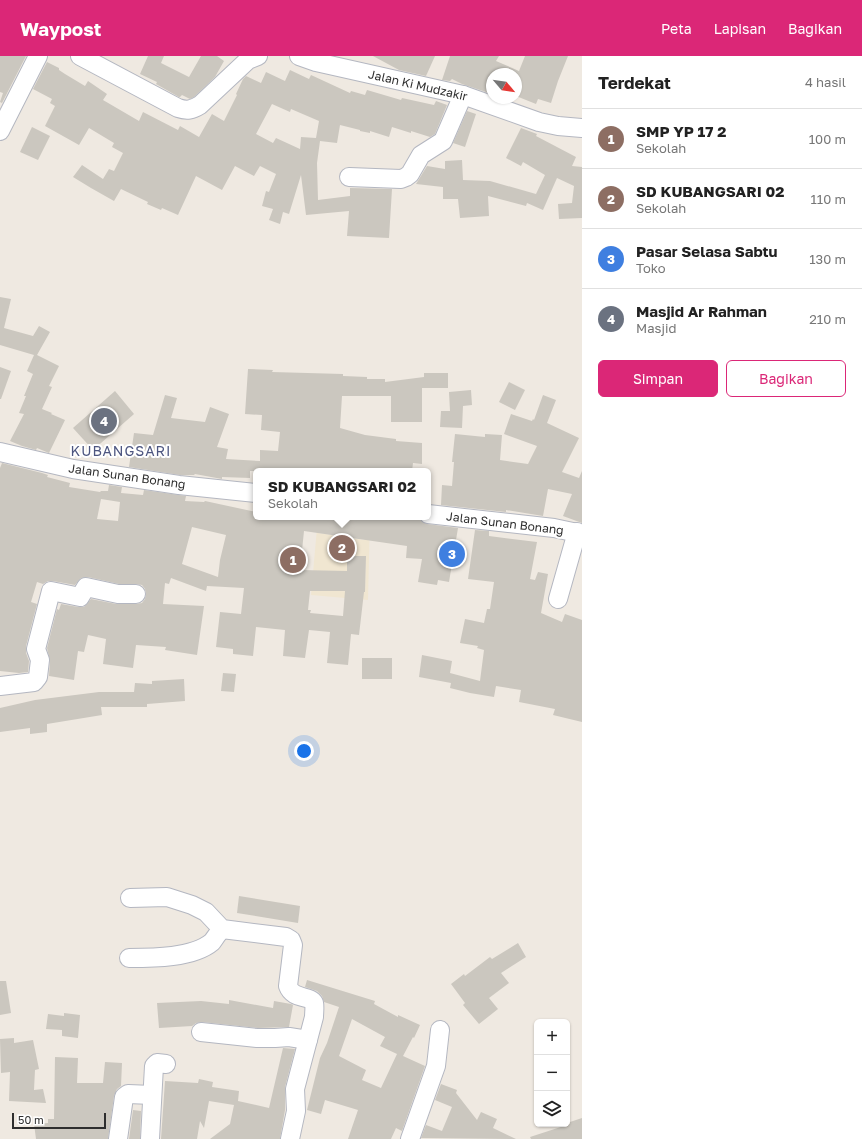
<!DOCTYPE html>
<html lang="id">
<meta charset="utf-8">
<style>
body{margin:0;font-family:"Golos Text",sans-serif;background:#f2f2f2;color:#222}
.controls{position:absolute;right:12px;bottom:12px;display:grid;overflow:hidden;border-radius:6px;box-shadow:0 1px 3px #0004}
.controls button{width:36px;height:36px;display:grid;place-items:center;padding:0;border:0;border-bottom:1px solid #e0e0e0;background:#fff;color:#222;font:20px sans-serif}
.compass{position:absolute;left:486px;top:12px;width:36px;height:36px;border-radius:50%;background:#fff;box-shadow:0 1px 3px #0004;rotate:119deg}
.scale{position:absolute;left:12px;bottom:10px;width:94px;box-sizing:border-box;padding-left:4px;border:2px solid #2e2e2e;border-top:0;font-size:11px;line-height:14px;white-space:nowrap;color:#2e2e2e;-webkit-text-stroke:3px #fff;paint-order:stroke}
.you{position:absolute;left:304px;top:695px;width:14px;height:14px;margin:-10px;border:3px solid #fff;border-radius:50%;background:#1a73e8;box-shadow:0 0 0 6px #1a73e833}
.badge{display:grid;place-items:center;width:26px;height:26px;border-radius:50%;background:#db2777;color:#fff;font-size:13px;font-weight:700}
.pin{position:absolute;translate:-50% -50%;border:2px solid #fff;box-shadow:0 1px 4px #0006}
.popup{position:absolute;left:253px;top:412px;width:178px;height:52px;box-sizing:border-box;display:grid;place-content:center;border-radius:6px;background:#fff;filter:drop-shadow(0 1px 3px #0005);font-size:13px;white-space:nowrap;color:#767676}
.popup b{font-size:15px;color:#222}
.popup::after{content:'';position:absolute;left:50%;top:100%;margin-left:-8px;border:8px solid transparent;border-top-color:#fff}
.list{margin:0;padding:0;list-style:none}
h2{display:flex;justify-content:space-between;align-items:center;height:52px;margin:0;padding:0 16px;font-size:17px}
h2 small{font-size:13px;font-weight:400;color:#767676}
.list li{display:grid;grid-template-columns:26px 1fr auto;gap:12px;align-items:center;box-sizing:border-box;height:60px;padding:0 16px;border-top:1px solid #e0e0e0}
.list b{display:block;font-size:15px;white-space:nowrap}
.list p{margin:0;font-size:13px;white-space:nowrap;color:#767676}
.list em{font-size:13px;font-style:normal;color:#767676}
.actions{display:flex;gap:8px;padding:12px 16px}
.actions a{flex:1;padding:9px 0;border:1px solid #db2777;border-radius:6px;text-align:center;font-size:14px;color:#db2777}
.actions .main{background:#db2777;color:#fff}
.icon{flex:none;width:22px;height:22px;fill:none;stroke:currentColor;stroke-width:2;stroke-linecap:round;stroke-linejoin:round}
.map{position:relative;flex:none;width:582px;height:1083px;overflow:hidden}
header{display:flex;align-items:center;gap:24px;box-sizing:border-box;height:56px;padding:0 20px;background:#db2777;color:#fff}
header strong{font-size:19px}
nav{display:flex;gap:22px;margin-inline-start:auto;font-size:14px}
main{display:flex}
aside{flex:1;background:#fff}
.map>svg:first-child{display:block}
.education{fill:#f0e6d1;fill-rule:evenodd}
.building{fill:#cbc7bf;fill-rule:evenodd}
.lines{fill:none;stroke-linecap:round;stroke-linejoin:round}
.minor-casing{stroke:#b4b7c1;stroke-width:20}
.minor{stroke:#fff;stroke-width:18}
.labels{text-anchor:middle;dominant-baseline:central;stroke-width:4;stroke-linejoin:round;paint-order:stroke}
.street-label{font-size:12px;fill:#2e2e2e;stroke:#fff}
.quarter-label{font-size:14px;letter-spacing:1px;fill:#4d5680;stroke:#fff}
</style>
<header>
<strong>Waypost</strong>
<nav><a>Peta</a><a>Lapisan</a><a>Bagikan</a></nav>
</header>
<main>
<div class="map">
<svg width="582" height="1083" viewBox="0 0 582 1083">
<rect width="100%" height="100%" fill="#efe9e1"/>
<path class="education" d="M318,461H320L318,477L364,484L367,463L351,461H370L368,544L311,539ZM348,500H366L365,536L313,534L347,515Z"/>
<g class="building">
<polygon points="0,0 26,0 2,47 0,46 3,37 0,36"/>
<polygon points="148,0 164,0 161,7 189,21 201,0 217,0 224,5 215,21 194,41 190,43 182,39 180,41 179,41 156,28 157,26 140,18"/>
<polygon points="373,0 435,0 426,20 399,14"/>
<polygon points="450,0 499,0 496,5 519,15 525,0 568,0 558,25 551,47 538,43 536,48 516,40 516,18 492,18 492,38 462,28 452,23 450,25 442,24"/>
<path d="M47,6L59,12V14L65,18L85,30L88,25L107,38L103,44L139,65L143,56L178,74L180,70L199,81L212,58L224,65L237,39L236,38L243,23L246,20L261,27L266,16L285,25L290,14L309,23L311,19L350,37L351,35L365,39L367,34L401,44L402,42L434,49L436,45L447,49L435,78L430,81L411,75V77L392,71L389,81L370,75V77L360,75V74L340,69L337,87L320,85L317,107L318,144L350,140V132L392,133L389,182L347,180L349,155L306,159L301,119L289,158L283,156L280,168L269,164L273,153L262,150L266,135L269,136L276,118L260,110L254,120L235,110L222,134L196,120L178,159L162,152L161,154L147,148L148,146L121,133L114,145L91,132L73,121L82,109L103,123L109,113L114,115L123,97L112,91L114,87L89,72L79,89L45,70L55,50L50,47L52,43L33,33ZM272,48L290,56L291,53L319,65L316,82L301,81L300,93L276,82L273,87L256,78Z"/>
<polygon points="467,55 476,58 465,91 453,87"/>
<polygon points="32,71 50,80 38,104 20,96"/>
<polygon points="521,72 537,78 536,80 576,101 572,110 582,111 582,162 559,163 558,148 572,147 574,130 557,122 543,154 527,147 526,150 488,140 489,160 460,162 458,143 443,143 443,131 416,128 427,110 445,113 445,105 462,104 463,124 490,125 536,138 545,119 523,106 521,110 506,102"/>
<polygon points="0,241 11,243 4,272 33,280 39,270 50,276 37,299 59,310 49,330 52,331 42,353 52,357 51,358 65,364 49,397 37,392 36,394 22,390 10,385 24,358 19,357 26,340 24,340 33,318 27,315 34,299 0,289"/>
<polygon points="0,311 11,315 1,343 0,343"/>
<polygon points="248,313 273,314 272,316 343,318 343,320 367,321 367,323 385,323 385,326 424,321 424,317 448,317 448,332 422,332 422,366 391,366 391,340 342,340 340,372 365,379 396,383 396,385 422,387 422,408 413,407 412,415 250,415 250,422 222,421 222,423 195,418 194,419 180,419 129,411 134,377 153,379 165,339 177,342 171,362 205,366 210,351 229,358 217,391 228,393 226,403 260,405 260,394 278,395 280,376 261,374 262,359 245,358"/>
<polygon points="509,326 525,334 515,354 499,346"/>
<polygon points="471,334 472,349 463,350 462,372 440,371 441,355 450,355 449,336"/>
<polygon points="115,335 134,358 93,394 73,372"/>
<polygon points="543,339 556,344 547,367 579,382 562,416 579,422 582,415 582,467 563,460 572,438 548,433 543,460 506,454 506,456 441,449 442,429 452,430 454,406 452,406 455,378 485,381 485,378 502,379 500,404 528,408 537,390 504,378 511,358 532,365 533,363 534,364"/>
<path d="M2,407L42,417L48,419L47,421L70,427L69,431L100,436L101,435H108L109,429L122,431L121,437L143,439L144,434L186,440L185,445L204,446L205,445L256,456V461H351L373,464L374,461H390L420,464L427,468L458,472L449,526L438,524L437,529L418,526L422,503L406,502L407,490L304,475L300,514L347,515V500H366L365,536H364L359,579L351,578L348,609L327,607L330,576L309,574L305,602L283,600L285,574L256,571L253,600L233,598V593L216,591L220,556L241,558L244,532L207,530L206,535L171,522L169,528L165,527L163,548L204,550L197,599L165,594L166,591L136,589L133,612L103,608L106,583L88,579L84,596L78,595L74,624L49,620L50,605L47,592L57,553L59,554L61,548L78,551H84L91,543L116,548H136L142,547L145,543L146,538L145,533L142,529L136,528H119L88,521L81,522L75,529L53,525H48L43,528L37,526L31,546L37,548L26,590V597L29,605L28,616L19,617L0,615V412ZM101,443L120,446L118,465L97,463ZM192,471L226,479L220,504L218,521L182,508ZM310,535H345L343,560L310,557L311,554H308Z"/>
<polygon points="475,474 489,475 489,480 537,486 530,523 535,524 538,516 548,518 541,557 562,566 565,558 582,564 582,666 553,659 555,653 519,646 521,634 496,630 494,641 470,637 450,632 451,627 419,621 422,599 452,605 450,617 480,625 484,594 477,592 478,590 460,587 465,563 484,567 487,553 490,553 494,526 468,523"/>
<rect x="362" y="602" width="30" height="21"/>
<polygon points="223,617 236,618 234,636 221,635"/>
<polygon points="184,623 185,645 147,648 147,651 101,651 102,659 47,668 47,676 30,678 30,672 0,676 0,652 35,644 99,636 134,636 135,627 152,628 152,625"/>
<polygon points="239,840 300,850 298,867 237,857"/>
<polygon points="518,887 526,901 501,917 509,927 489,942 498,953 479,968 463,949 465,947 451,928 464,918 465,920 490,901 492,903"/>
<path d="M307,924L375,945L374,948L398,961V959L420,969L414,982L413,981L403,1000L425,1010L402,1075L396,1072L391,1083H348L358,1054L325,1044L321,1058L307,1054L320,1002L327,987L339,951L324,946L322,940L317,935L305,931ZM352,963L385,981L380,990L397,998L381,1032L362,1024L366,1014L339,1000Z"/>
<polygon points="0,925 6,925 11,957 0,959"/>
<polygon points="229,944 273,952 274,945 291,948 293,949 289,971 258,972 202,966 196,967 192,970 159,972 157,947 201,945 229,948"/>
<polygon points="64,957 80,959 78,982 62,980 62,974 46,973 48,958 64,960"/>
<polygon points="14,982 14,987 33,984 39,1013 35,1014 34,1034 43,1033 46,1047 9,1045 10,1016 1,1017 0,983"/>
<polygon points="283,992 295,993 285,1031 285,1054 280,1083 210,1083 230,1068 234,1049 209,1045 204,1072 200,1065 197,1083 161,1083 165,1025 198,1027 199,1023 213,1026 212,1031 239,1035 238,1045 269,1052"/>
<polygon points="55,1001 78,1002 77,1027 103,1027 105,1006 122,1007 121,1030 117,1033 114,1040 108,1083 36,1083 34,1068 48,1067 48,1063 54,1063"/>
<polygon points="441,1028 457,1034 456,1037 477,1064 481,1056 497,1063 493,1072 516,1083 421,1082 426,1069 442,1075 452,1051 435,1044"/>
<polygon points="133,1054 141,1055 140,1083 129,1083"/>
<polygon points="582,1062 582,1083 531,1083 530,1081 570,1068 570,1066"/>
</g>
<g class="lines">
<defs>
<g id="minor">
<path d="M80,0L178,52C187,55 192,54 200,49L248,4L258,0"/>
<polyline points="299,0 316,6 463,39 539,66 558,70 582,72"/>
<polyline points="0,75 38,0"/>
<polyline points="349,121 401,123 406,121 410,118 421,99 443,85 463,39"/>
<polyline points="0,396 73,413 179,429 256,437"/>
<polyline points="428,458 554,472 582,478"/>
<polyline points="558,543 577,476"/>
<polyline points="0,630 34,626 38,621 40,604 36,593 51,535 80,541 86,531 118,538 136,538"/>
<path d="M130,842L167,841L192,849L206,856L222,873L286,881L291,884L293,889L288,930C293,944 310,939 314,947C315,951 314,957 314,961L295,1033L296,1055L290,1083"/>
<path d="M129,902C153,902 193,902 212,886C215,882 218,877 222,873"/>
<polyline points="201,976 257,982 275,982 289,981 308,984"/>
<polyline points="118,1083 124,1041 128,1038 152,1039"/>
<polyline points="150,1083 154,1010 157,1007 166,1008"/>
<polyline points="410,1083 436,1010 440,974"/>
</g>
</defs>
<use href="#minor" class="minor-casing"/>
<use href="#minor" class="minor"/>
</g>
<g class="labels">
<g class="street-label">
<text transform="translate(418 29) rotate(13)">Jalan Ki Mudzakir</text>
<text transform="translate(127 420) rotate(8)">Jalan Sunan Bonang</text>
<text transform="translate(505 467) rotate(7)">Jalan Sunan Bonang</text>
</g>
<g class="quarter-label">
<text x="121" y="394">KUBANGSARI</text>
</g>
</g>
</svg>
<div class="controls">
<button>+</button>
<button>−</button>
<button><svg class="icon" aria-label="layers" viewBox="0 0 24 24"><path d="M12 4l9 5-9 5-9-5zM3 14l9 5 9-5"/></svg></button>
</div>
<svg class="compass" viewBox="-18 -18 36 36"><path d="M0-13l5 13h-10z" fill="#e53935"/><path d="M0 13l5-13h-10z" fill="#767676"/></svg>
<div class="scale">50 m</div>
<div class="you"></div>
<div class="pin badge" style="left:293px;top:504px;background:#8d6e63">1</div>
<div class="pin badge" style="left:342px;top:492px;background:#8d6e63">2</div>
<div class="popup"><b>SD KUBANGSARI 02</b>Sekolah</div>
<div class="pin badge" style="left:452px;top:498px;background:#3f7fe0">3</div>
<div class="pin badge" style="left:104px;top:365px;background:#6b7280">4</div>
</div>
<aside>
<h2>Terdekat<small>4 hasil</small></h2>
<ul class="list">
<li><span class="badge" style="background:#8d6e63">1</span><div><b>SMP YP 17 2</b><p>Sekolah</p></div><em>100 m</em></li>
<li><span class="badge" style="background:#8d6e63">2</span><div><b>SD KUBANGSARI 02</b><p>Sekolah</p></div><em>110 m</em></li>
<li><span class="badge" style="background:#3f7fe0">3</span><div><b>Pasar Selasa Sabtu</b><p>Toko</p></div><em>130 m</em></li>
<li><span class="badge" style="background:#6b7280">4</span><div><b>Masjid Ar Rahman</b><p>Masjid</p></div><em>210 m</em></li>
</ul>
<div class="actions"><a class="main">Simpan</a><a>Bagikan</a></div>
</aside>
</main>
